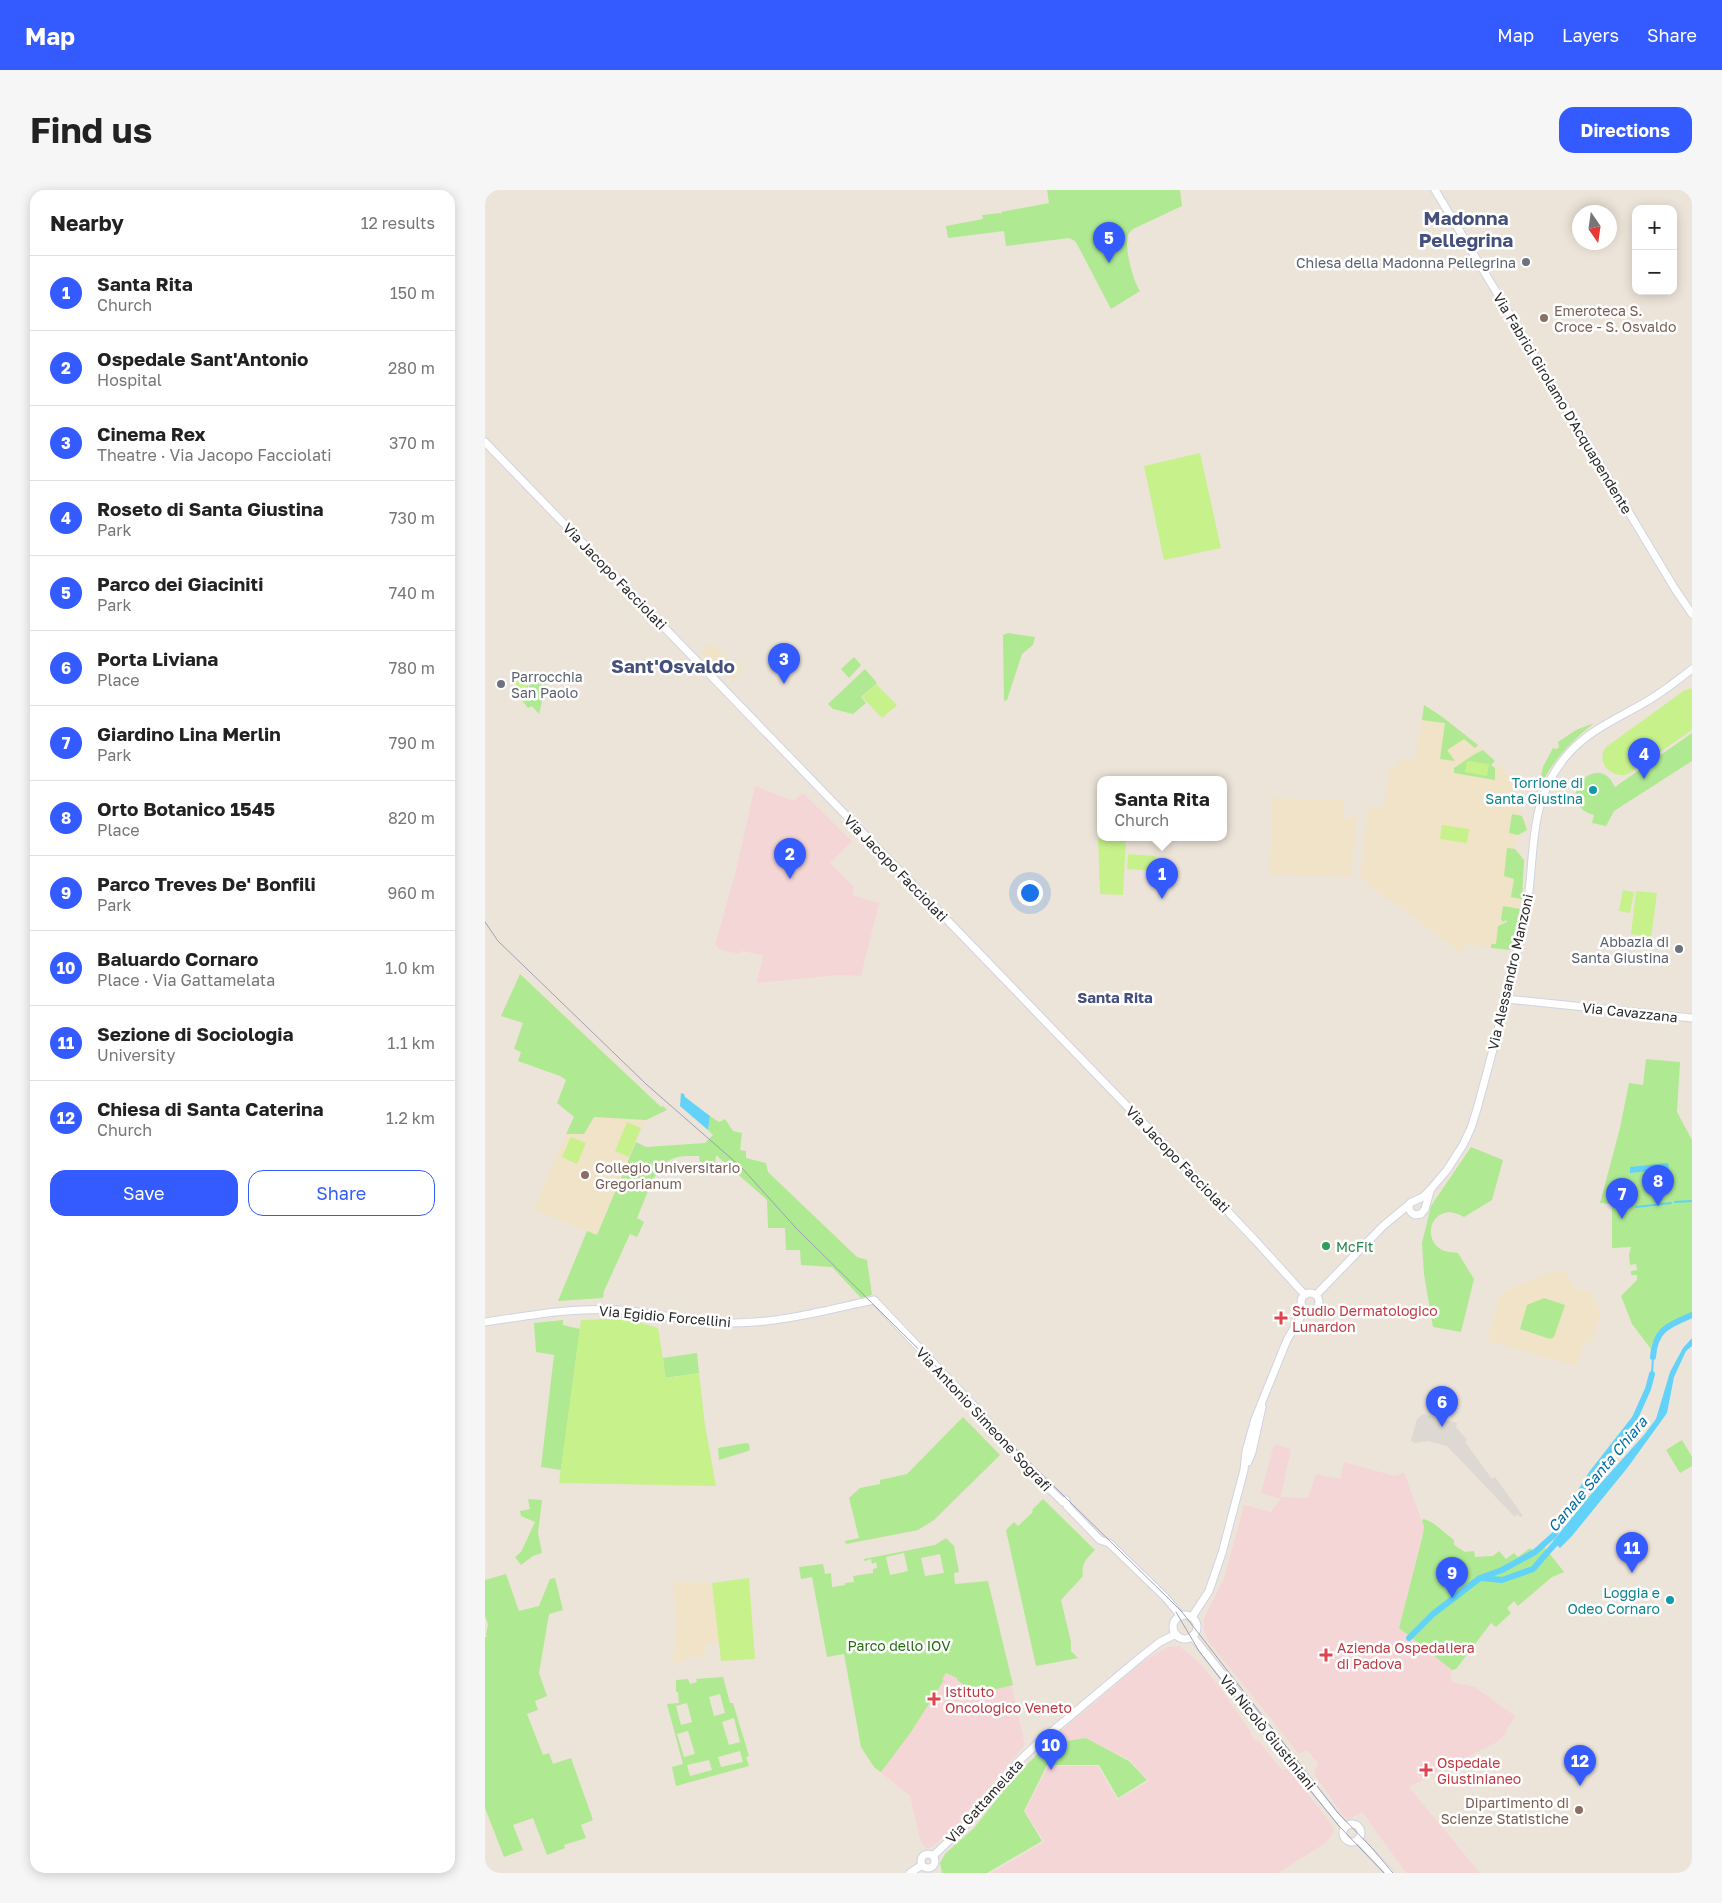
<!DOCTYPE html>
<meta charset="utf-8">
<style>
body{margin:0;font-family:"Golos Text",sans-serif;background:#f6f6f6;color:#222}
.controls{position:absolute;right:15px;top:15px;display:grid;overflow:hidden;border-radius:10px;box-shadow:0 2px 12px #0003}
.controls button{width:45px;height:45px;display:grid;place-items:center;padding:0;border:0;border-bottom:1px solid #e0e0e0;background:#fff;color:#222;font:25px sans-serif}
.compass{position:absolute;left:1087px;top:15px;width:45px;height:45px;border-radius:50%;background:#fff;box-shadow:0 2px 12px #0003;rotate:167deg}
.you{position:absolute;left:544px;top:702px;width:18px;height:18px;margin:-12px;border:4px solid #fff;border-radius:50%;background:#1a73e8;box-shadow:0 0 0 8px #1a73e833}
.badge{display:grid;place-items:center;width:32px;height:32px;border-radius:50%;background:#345bff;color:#fff;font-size:16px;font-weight:700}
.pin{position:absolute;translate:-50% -41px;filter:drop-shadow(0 1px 2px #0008)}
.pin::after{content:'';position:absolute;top:26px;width:18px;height:15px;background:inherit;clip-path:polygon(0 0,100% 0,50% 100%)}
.popup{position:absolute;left:612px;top:586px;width:130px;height:65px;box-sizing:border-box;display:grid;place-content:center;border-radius:10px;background:#fff;filter:drop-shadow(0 1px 4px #0005);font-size:16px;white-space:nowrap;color:#767676}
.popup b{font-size:19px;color:#222}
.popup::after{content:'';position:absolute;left:50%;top:100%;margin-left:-10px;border:10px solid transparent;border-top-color:#fff}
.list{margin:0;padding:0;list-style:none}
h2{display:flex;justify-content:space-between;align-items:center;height:65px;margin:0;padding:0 20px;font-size:21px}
h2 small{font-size:16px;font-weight:400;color:#767676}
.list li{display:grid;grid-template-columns:32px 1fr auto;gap:15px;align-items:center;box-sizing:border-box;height:75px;padding:0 20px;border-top:1px solid #e0e0e0}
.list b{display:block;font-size:19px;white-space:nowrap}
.list p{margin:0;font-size:16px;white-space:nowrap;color:#767676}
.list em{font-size:16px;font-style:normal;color:#767676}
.actions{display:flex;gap:10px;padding:15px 20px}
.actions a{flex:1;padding:11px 0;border:1px solid #345bff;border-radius:15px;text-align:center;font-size:18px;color:#345bff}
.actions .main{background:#345bff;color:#fff}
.map{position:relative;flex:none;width:1207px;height:1683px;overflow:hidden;border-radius:15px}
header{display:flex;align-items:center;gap:30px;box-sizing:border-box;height:70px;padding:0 25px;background:#345bff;color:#fff}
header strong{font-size:24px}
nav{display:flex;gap:28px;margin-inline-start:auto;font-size:18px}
.intro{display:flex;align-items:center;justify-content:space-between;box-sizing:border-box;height:120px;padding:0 30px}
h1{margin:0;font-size:35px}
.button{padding:12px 22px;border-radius:15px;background:#345bff;color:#fff;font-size:18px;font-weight:700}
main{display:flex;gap:30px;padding:0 30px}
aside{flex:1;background:#fff;border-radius:15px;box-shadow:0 2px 12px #0003}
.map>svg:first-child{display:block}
.education{fill:#f0e3c7}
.medical{fill:#f5d6d7}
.green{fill:#afe991;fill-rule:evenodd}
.pitch{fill:#c7f18b}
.plaza{fill:#ddd8d1}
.water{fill:#63d2f9}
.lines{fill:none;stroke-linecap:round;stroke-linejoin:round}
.stream{stroke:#63d2f9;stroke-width:2}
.canal{stroke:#63d2f9;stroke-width:6}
.secondary-casing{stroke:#cfd3e4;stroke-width:9}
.secondary{stroke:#fff;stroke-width:7}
.tram{stroke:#9ca0b5;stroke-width:1}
.worship-dot{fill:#6b7280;stroke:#fff;stroke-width:2}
.education-dot{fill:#8d6e63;stroke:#fff;stroke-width:2}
.culture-dot{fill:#0f9aa8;stroke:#fff;stroke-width:2}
.leisure-dot{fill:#2e9e5b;stroke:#fff;stroke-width:2}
.health-dot{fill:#e0444e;stroke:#fff;stroke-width:2}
.labels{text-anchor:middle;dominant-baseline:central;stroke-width:5;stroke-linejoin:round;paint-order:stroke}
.worship-label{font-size:14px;fill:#5b616d;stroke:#fff;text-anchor:end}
.education-label{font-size:14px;fill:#785e54;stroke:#fff;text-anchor:start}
.street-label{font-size:14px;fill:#292929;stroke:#fff}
.culture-label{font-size:14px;fill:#0d838f;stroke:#fff;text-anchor:end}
.leisure-label{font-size:14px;fill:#27864d;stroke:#fff;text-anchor:start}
.health-label{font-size:14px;fill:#be3a42;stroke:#fff;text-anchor:start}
.park-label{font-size:14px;fill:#266c13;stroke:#fff}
.neighbourhood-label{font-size:15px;font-weight:bold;fill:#46507d;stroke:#fff}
.water-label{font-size:15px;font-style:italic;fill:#026ea4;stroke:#fff}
.district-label{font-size:19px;font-weight:bold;fill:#46507d;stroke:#fff}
</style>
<header>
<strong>Map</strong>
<nav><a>Map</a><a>Layers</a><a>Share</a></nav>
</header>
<div class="intro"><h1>Find us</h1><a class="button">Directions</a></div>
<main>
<aside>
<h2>Nearby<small>12 results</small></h2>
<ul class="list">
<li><span class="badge">1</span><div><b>Santa Rita</b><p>Church</p></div><em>150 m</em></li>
<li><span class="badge">2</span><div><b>Ospedale Sant'Antonio</b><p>Hospital</p></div><em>280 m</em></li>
<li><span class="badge">3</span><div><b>Cinema Rex</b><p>Theatre · Via Jacopo Facciolati</p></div><em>370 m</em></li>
<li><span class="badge">4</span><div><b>Roseto di Santa Giustina</b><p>Park</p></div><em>730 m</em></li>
<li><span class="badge">5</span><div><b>Parco dei Giaciniti</b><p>Park</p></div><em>740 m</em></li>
<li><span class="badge">6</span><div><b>Porta Liviana</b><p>Place</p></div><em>780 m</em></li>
<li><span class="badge">7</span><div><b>Giardino Lina Merlin</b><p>Park</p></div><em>790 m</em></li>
<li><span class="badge">8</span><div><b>Orto Botanico 1545</b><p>Place</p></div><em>820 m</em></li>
<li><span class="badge">9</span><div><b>Parco Treves De' Bonfili</b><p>Park</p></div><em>960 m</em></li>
<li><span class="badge">10</span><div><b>Baluardo Cornaro</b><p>Place · Via Gattamelata</p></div><em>1.0 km</em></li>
<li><span class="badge">11</span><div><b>Sezione di Sociologia</b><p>University</p></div><em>1.1 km</em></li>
<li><span class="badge">12</span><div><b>Chiesa di Santa Caterina</b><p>Church</p></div><em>1.2 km</em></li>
</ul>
<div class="actions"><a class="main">Save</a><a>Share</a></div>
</aside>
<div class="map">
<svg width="1207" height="1683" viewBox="0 0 1207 1683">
<rect width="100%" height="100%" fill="#ede4d9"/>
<g class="education">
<polygon points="226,453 250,476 255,472 259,477 246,491 225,470 227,467 224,465 221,467 216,461"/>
<polygon points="939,515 956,526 993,555 1010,571 1006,575 1009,578 1013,574 1016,576 1023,586 1034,615 1042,640 1032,646 1030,660 1039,670 1037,706 1026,760 981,754 977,764 932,729 882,695 883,690 875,689 883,616 899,617 905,576 912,577 912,569 930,571"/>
<polygon points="787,608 858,610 858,630 872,626 866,687 785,684"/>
<polygon points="109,926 160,930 111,1045 49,1019 81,944 98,944"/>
<polygon points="1081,1081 1087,1096 1092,1100 1105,1101 1116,1123 1106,1153 1099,1152 1091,1176 1002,1151 1016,1103 1063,1083"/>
<polygon points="190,1392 227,1393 234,1453 220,1454 220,1467 201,1468 201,1472 188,1473 189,1455 193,1454 193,1450 191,1450 191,1438 193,1437 193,1434 191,1433 188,1394"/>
</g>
<g class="medical">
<polygon points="270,596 309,611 318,603 367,651 345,673 369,697 367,705 394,713 376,786 354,785 272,793 278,765 256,761 255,764 235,760 230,755 251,680"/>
<polygon points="789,1254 806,1259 796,1307 823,1308 831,1284 855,1289 859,1272 910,1286 919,1282 939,1337 914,1438 967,1479 965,1488 968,1492 990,1497 1030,1526 1020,1543 1021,1544 1012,1552 924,1597 995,1683 921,1683 877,1622 863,1630 856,1623 830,1585 829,1583 833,1573 822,1560 814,1564 723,1451 719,1440 719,1428 739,1388 759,1315 786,1322 795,1309 776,1303"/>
<polygon points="503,1391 540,1555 474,1633 446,1658 441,1658 437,1654 435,1649 425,1606 389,1577"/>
<polygon points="694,1456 711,1469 734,1496 766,1542 765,1543 771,1552 774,1551 796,1579 799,1580 803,1578 847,1635 849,1641 846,1647 839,1654 793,1683 506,1683 559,1652 540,1621 563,1576 613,1576 632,1610 664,1591 645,1570 601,1548 558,1556 660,1470 682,1457"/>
</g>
<g class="green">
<path d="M562,0H695L697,16L648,39C647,40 643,44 643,45C639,57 648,91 655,101L626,119L593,56L590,51L584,48L521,56L519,41L463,48L461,36L498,29L497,25L515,23L516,25V22L564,13Z"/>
<polygon points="523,443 550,447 548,455 537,464 522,510 519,511 518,445"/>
<polygon points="369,467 376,475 364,488 356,479"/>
<polygon points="380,479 392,493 376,507 381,513 368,524 348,519 343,514"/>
<polygon points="47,484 63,487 54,524 47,516 43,518 36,509 41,510"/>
<polygon points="939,515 956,526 993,555 990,558 979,549 962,560 970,571 955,569 960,533 937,530"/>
<path d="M1109,533C1084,553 1064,574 1052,604L1058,577L1068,558L1072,559L1074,557L1073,552L1091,540Z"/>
<path d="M1207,543V571L1129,621L1121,636L1107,633L1109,625C1070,614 1103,569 1123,587C1126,589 1128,594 1130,597Z"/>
<polygon points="998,560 1010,571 1006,575 1010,578 1010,590 969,583 969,578 990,564"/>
<polygon points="1027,624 1037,626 1042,640 1033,645 1024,643"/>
<polygon points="1022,658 1030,659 1039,670 1037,709 1026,707 1029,689 1019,686"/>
<polygon points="1018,716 1035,719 1026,760 1006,758 1006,754 1011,754 1013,736 1022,732 1021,730 1018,732 1016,729"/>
<polygon points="35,784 176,917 178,916 182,920 161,930 109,927 99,944 81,944 89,927 72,913 81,890 75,886 33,871 36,862 29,859 38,833 16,826"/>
<path d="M1161,869L1195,872L1192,922L1207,950V1123C1188,1132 1170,1137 1166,1159L1147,1134L1136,1106L1152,1090V1085H1146V1081L1152,1080L1151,1074L1145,1075L1144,1065L1146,1057L1127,1058V1014L1115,1013L1135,938L1144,893L1158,895Z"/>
<path d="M225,926L234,932L240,929L248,941L257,943L255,960L261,961V968L281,973L283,982L372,1067L382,1070L387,1105L376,1108L347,1077L316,1075L315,1060H301L300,1038H283L282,1010L231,965L230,974L215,972L214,966C206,966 195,965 187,969C170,975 160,1011 152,1028L159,1032L152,1047L145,1044L119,1101L118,1108L73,1111L102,1041L112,1045L151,952L161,957L220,953L228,945L223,940Z"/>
<path d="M986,957L1018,970L1007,1010L979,1027C951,1009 933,1046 957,1060C961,1062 968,1062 973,1063L989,1089L976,1142L948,1137L939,1084L937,1053L946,1016Z"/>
<polygon points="1059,1108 1080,1115 1069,1147 1065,1149 1035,1139 1042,1115"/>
<polygon points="78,1130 78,1135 95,1139 76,1280 56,1277 69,1165 51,1162 49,1133"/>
<polygon points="212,1163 214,1183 180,1188 178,1168"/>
<polygon points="478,1227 515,1265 449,1330 433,1340 361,1354 360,1351 374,1348 364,1308 375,1298 395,1294 395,1290 422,1284"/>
<polygon points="1197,1250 1207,1267 1207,1276 1195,1283 1181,1260"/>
<polygon points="261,1253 264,1254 265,1260 263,1261 234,1270 233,1258"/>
<polygon points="43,1309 57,1310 53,1343 57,1363 48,1366 36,1375 30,1367 36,1362 50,1332 36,1326 35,1321 45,1319"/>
<path d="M558,1309L610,1360C601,1369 596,1374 598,1386L576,1410L586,1452V1461L593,1468L551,1476L521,1340L529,1332L533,1336L548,1322L547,1320Z"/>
<polygon points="939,1329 948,1333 969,1350 969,1355 980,1362 989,1361 990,1367 1008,1366 1014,1361 1021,1369 1029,1363 1033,1367 1045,1358 1048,1361 1057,1354 1079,1382 1067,1387 1033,1416 1029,1411 1022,1418 1026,1423 1011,1437 1006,1433 971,1479 967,1480 914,1438 937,1348 939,1337 937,1330"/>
<path d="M461,1348L469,1356L474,1382L469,1383L470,1394L503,1391L528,1495L491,1504L472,1490V1488L461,1483L457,1489L459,1490L426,1542L396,1582L389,1577L376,1557L359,1464L342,1467L327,1387L316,1389L314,1377L338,1374L340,1384L346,1383L347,1397L360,1395V1393L369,1392L368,1386L388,1383V1379L392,1378L391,1372L387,1374L386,1369L379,1371V1369L450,1355ZM419,1363L423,1381L405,1385L401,1367ZM455,1364L459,1383L440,1386L436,1368Z"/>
<polygon points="21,1384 34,1421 54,1416 65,1389 70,1388 78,1420 64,1424 54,1483 62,1506 50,1511 53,1520 42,1524 58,1565 64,1563 68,1574 86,1568 108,1630 96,1635 101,1648 79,1655 80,1658 62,1665 48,1628 28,1635 38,1660 19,1667 0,1618 0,1447 2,1447 1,1445 3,1434 0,1426 0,1390"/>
<path d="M238,1487L245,1513H248L264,1566L261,1567L264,1576L191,1596L187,1577L198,1574L182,1514L194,1513L193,1502H191V1490L203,1489L205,1494L212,1492L211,1489ZM235,1504L240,1523L229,1526L224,1507ZM202,1513L207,1532L196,1535L191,1516ZM249,1528L255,1552L244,1555L237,1532ZM203,1541L210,1564L199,1567L192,1544ZM255,1561L258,1572L236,1577L233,1567ZM224,1570L227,1580L205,1586L202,1575Z"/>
<polygon points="601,1548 644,1571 662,1590 633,1608 614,1575 562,1575 539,1621 557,1651 502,1683 457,1683 455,1673 460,1664 489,1638 530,1586 563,1554"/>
</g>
<g class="pitch">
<polygon points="715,263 736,358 679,370 659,276"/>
<polygon points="33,481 46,484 40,509 27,506"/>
<polygon points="391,494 412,515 397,528 377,507"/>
<path d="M1207,498V540L1143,584C1126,589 1110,572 1121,557L1200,500Z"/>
<polygon points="982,571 1004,574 1002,586 980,582"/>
<polygon points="957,635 984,639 982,653 955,649"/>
<polygon points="613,648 641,650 638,705 615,704"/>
<polygon points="643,664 671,666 671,681 642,679"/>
<polygon points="1138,700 1149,702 1145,723 1134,721"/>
<polygon points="1151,701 1172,703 1166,747 1146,744"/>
<polygon points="142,932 156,938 144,967 130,961"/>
<polygon points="86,947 101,953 92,974 77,967"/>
<polygon points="121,1129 150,1131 173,1138 181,1188 214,1183 220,1235 231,1296 74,1293 96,1130"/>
<polygon points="264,1388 270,1469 236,1471 227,1393"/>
</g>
<polygon class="plaza" points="938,1224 972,1233 971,1237 982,1250 980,1252 1007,1289 1010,1287 1038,1326 1036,1327 1032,1324 1030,1327 1027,1324 962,1256 943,1251 930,1253 926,1251 932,1229"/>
<g class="water">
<polygon points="196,903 199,904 200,907 225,926 223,940 195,916"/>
<polygon points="1183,973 1184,979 1145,983 1145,977"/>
<polygon points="1207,1148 1207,1156 1201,1161 1189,1187 1182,1223 1143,1277 1087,1346 1075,1358 1068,1351 1107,1303 1159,1245 1171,1229 1185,1182 1198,1158"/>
</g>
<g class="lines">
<g class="stream">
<polyline points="1190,1012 1207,1011"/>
<polyline points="1151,1017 1186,1013"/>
<polyline points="1167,1184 1168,1167"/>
</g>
<g class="canal">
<path d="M1168,1167C1170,1139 1184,1135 1207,1125"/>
<polyline points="996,1388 1017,1390 1048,1379 1075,1348"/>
<polyline points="924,1448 948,1424 995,1388 1017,1380 1050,1362 1069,1345 1107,1283 1150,1228 1163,1199 1167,1184"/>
</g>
<defs>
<g id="secondary">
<polyline points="950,0 1190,399 1207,424"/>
<polyline points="0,252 669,944 769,1049 820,1105"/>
<polyline points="1021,809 1207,828"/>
<path d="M925,1013C923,1018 925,1023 930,1025L936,1024L940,1019L945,1001"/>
<circle cx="825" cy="1112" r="9"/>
<path d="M831,1105L898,1036L927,1012L938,1007L945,1000L962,980L978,955L986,938L992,919C1009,857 1025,795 1039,732C1053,671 1038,615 1083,564C1105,539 1136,527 1164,510C1179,501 1193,490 1207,479"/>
<path d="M0,1132C43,1126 89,1117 133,1120C169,1122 205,1133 242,1133C292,1134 340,1120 389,1110L492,1219L528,1263L578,1312L581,1310L582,1316L615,1350L624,1353L680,1407L696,1426"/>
<polyline points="763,1272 767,1262 777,1217"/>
<circle cx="700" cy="1437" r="12"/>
<polyline points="707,1427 724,1401 737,1363 759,1280 761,1261 770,1229 802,1150 820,1119"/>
<polyline points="707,1446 860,1637"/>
<circle cx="867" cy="1643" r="9"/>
<polyline points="873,1649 905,1683"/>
<circle cx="443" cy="1671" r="7"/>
<polyline points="448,1666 490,1626 532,1573 553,1553 657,1466 675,1452 691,1444"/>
<polyline points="425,1683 437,1675"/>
</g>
</defs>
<use href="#secondary" class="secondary-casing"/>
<use href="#secondary" class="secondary"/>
<g class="tram">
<polyline points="0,732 13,751 161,894 256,977 311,1038 493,1218 532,1260 685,1410 697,1422 852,1622 886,1657 908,1683"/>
<polyline points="691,1422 714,1461 754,1513 854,1636 899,1683"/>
</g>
</g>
<g class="worship-dot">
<circle cx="1041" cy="72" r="5"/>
<circle cx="16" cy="494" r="5"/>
<circle cx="1194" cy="759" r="5"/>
</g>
<g class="education-dot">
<circle cx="1059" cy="128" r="5"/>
<circle cx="100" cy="985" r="5"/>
<circle cx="1094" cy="1620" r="5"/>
</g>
<g class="culture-dot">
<circle cx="1108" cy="600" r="5"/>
<circle cx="1185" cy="1410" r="5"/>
</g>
<circle class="leisure-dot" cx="841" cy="1056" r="5"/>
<g class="health-dot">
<path d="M793.5 1120.5h5v5h5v5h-5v5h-5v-5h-5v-5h5z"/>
<path d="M838.5 1457.5h5v5h5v5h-5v5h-5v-5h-5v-5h5z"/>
<path d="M446.5 1501.5h5v5h5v5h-5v5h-5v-5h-5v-5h5z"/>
<path d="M938.5 1572.5h5v5h5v5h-5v5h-5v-5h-5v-5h5z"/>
</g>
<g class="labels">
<g class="worship-label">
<text x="1031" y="72">Chiesa della Madonna Pellegrina</text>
<text x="26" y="486" text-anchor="start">Parrocchia<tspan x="26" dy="16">San Paolo</tspan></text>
<text x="1184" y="751">Abbazia di<tspan x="1184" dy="16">Santa Giustina</tspan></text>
</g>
<g class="education-label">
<text x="1069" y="120">Emeroteca S.<tspan x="1069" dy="16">Croce - S. Osvaldo</tspan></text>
<text x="110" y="977">Collegio Universitario<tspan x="110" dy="16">Gregorianum</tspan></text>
<text x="1084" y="1612" text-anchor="end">Dipartimento di<tspan x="1084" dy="16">Scienze Statistiche</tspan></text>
</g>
<g class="street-label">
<text transform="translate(1078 213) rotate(59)">Via Fabrici Girolamo D'Acquapendente</text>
<text transform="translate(130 386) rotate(46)">Via Jacopo Facciolati</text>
<text transform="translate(411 678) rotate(46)">Via Jacopo Facciolati</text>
<text transform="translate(1025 782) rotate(-77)">Via Alessandro Manzoni</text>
<text transform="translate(1145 822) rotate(6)">Via Cavazzana</text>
<text transform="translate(693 969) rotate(46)">Via Jacopo Facciolati</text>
<text transform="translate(180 1126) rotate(5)">Via Egidio Forcellini</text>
<text transform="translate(499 1229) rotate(47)">Via Antonio Simeone Sografi</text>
<text transform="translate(783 1542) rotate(51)">Via Nicolò Giustiniani</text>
<text transform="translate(499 1611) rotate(-48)">Via Gattamelata</text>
</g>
<g class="culture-label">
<text x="1098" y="592">Torrione di<tspan x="1098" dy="16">Santa Giustina</tspan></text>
<text x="1175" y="1402">Loggia e<tspan x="1175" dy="16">Odeo Cornaro</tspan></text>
</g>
<g class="leisure-label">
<text x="851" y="1056">McFit</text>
</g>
<g class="health-label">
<text x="807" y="1120">Studio Dermatologico<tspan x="807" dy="16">Lunardon</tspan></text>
<text x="852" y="1457">Azienda Ospedaliera<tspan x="852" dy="16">di Padova</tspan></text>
<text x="460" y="1501">Istituto<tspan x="460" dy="16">Oncologico Veneto</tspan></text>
<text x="952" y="1572">Ospedale<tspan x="952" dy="16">Giustinianeo</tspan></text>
</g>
<g class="park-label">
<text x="414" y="1455">Parco dello IOV</text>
</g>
<g class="neighbourhood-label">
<text x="630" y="807">Santa Rita</text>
</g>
<g class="water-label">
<text transform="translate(1112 1284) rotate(-50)">Canale Santa Chiara</text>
</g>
<g class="district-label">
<text x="981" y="27">Madonna<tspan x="981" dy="22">Pellegrina</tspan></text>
<text x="188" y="475">Sant'Osvaldo</text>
</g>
</g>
</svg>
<div class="controls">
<button>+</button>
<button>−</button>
</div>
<svg class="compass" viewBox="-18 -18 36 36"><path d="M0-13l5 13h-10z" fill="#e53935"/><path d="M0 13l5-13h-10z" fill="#767676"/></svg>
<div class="you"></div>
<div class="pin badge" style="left:677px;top:709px">1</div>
<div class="popup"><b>Santa Rita</b>Church</div>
<div class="pin badge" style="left:305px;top:689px">2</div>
<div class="pin badge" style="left:299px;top:494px">3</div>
<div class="pin badge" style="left:1159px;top:589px">4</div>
<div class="pin badge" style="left:624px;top:73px">5</div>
<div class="pin badge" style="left:957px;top:1237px">6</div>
<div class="pin badge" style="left:1137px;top:1029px">7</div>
<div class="pin badge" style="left:1173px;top:1016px">8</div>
<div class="pin badge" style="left:967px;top:1408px">9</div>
<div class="pin badge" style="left:566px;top:1580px">10</div>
<div class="pin badge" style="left:1147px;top:1383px">11</div>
<div class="pin badge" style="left:1095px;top:1596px">12</div>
</div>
</main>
